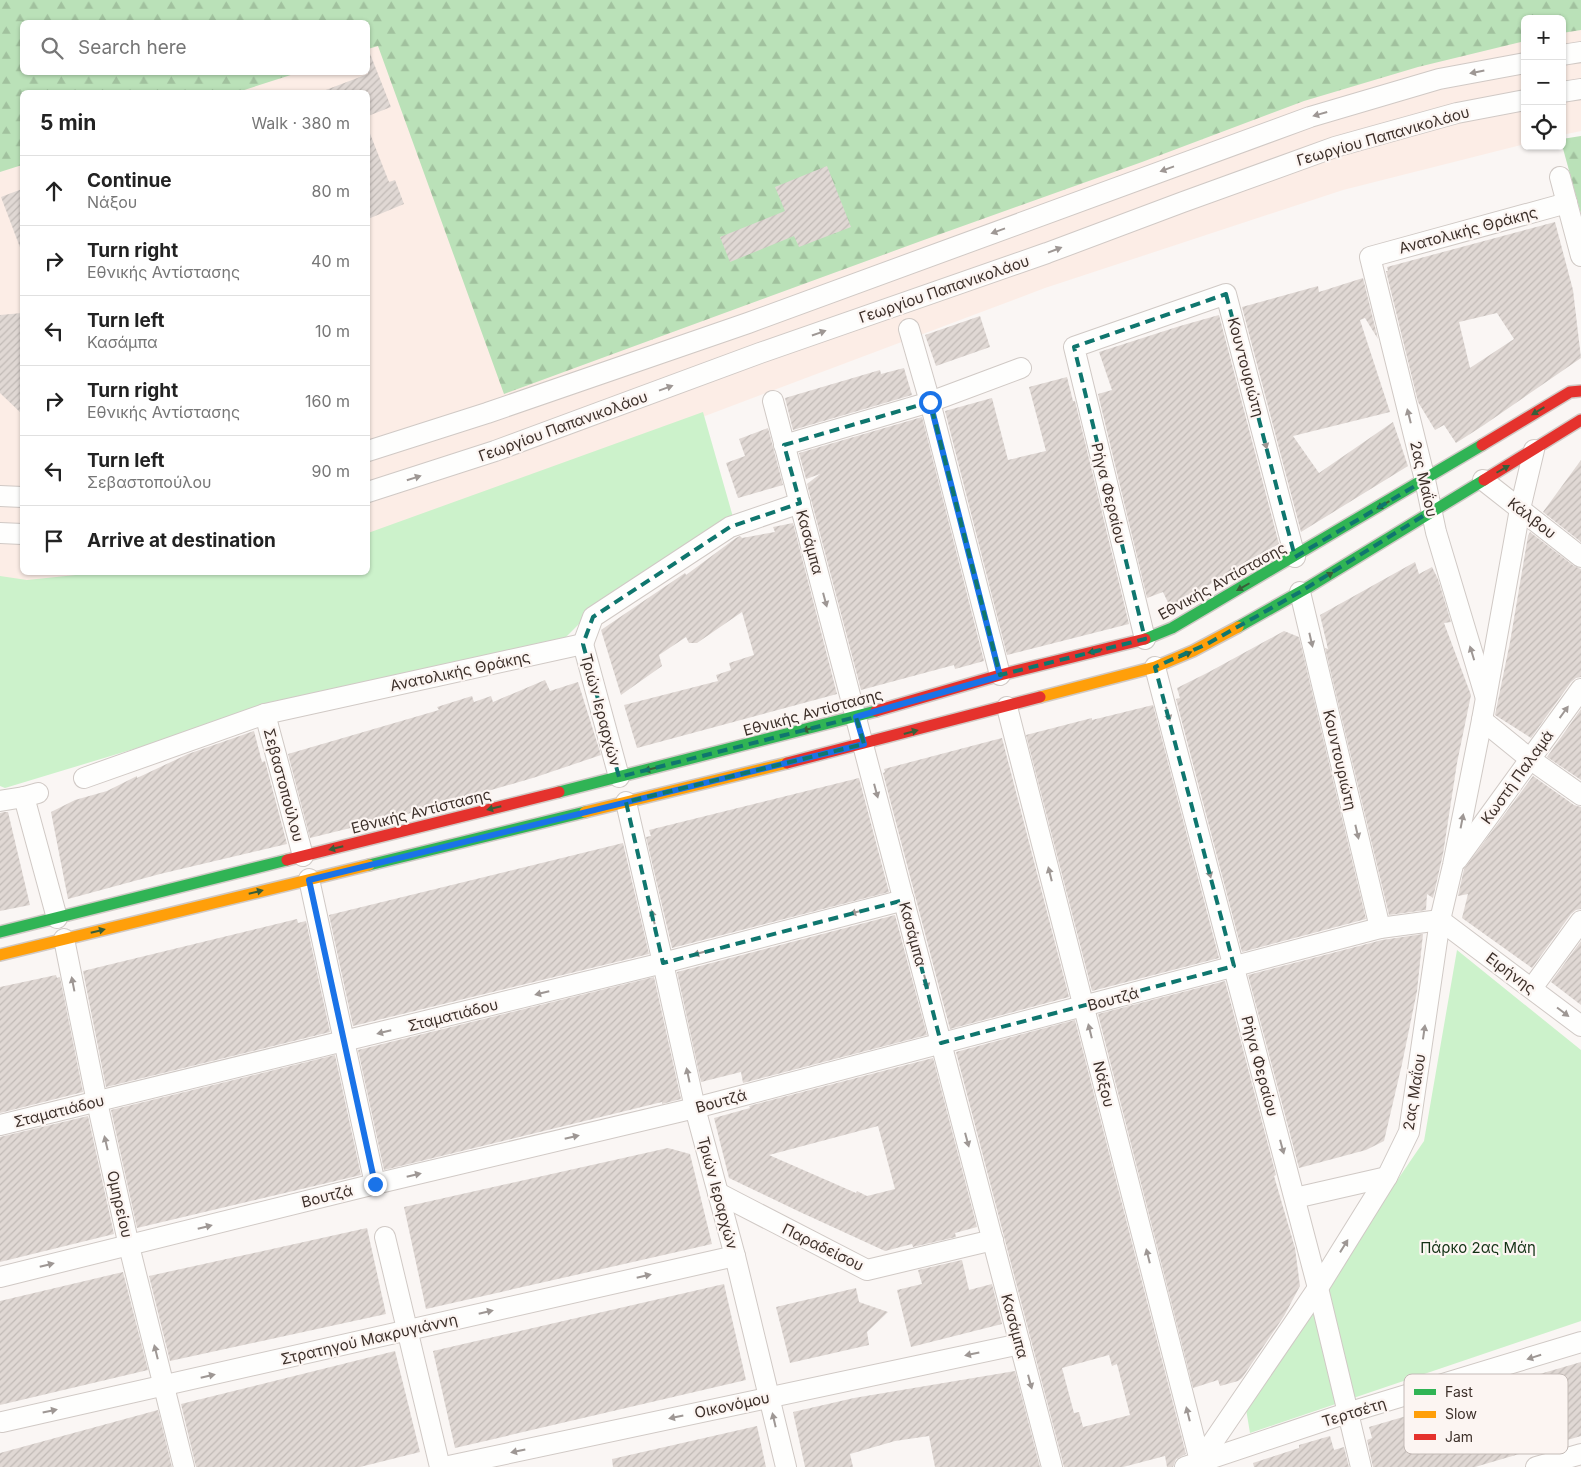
<!DOCTYPE html>
<meta charset="utf-8">
<style>
body{margin:0;font-family:Inter,sans-serif;background:#f6f6f6;color:#222}
.controls{position:absolute;right:15px;top:15px;display:grid;overflow:hidden;border-radius:8px;box-shadow:0 1px 4px #0004}
.controls button{width:45px;height:45px;display:grid;place-items:center;padding:0;border:0;border-bottom:1px solid #e0e0e0;background:#fff;color:#222;font:25px sans-serif}
.stop{position:absolute;width:15px;height:15px;margin:-11px;border:4px solid #1a73e8;border-radius:50%;background:#fff}
.stop.end{background:#1a73e8;border-color:#fff;box-shadow:0 1px 5px #0008}
.list{margin:0;padding:0;list-style:none}
h2{display:flex;justify-content:space-between;align-items:center;height:65px;margin:0;padding:0 20px;font-size:21px}
h2 small{font-size:16px;font-weight:400;color:#767676}
.list li{display:grid;grid-template-columns:32px 1fr auto;gap:15px;align-items:center;box-sizing:border-box;height:70px;padding:0 20px;border-top:1px solid #e0e0e0}
.list b{display:block;font-size:19px;white-space:nowrap}
.list p{margin:0;font-size:16px;white-space:nowrap;color:#767676}
.list em{font-size:16px;font-style:normal;color:#767676}
.icon{flex:none;width:28px;height:28px;fill:none;stroke:currentColor;stroke-width:2;stroke-linecap:round;stroke-linejoin:round}
.map{position:relative;flex:none;width:1581px;height:1467px;overflow:hidden}
.search{position:absolute;background:#fff;box-shadow:0 1px 4px #0004;left:20px;top:20px;width:350px;height:55px;display:flex;align-items:center;gap:12px;box-sizing:border-box;padding:0 18px;border-radius:8px;color:#767676;font-size:19px}
.panel{position:absolute;background:#fff;box-shadow:0 1px 4px #0004;left:20px;top:90px;width:350px;height:485px;border-radius:8px}
.map>svg:first-child{display:block}
.built{fill:#fcede6;fill-rule:evenodd}
.green{fill:#ccf2cb}
.forest{fill:url(#forest-firs)}
.building{fill:url(#building-hatch);fill-rule:evenodd}
.lines{fill:none;stroke-linecap:round;stroke-linejoin:round}
.street-casing{stroke:#d0c9c5;stroke-width:22}
.fast-casing{stroke:#d0c9c5;stroke-width:14}
.slow-casing{stroke:#d0c9c5;stroke-width:14}
.jam-casing{stroke:#d0c9c5;stroke-width:14}
.street{stroke:#fefefd;stroke-width:20}
.fast{stroke:#30b455;stroke-width:11}
.slow{stroke:#ff9f0a;stroke-width:11}
.jam{stroke:#e5322d;stroke-width:11}
.oneway{fill:#9e9794}
.oneway2{fill:#385e39}
.route{stroke:#1a73e8;stroke-width:6}
.marked{fill:none;stroke:#0f766e;stroke-width:4;stroke-dasharray:10 6;stroke-linejoin:round}
.labels{text-anchor:middle;dominant-baseline:central;stroke-width:4.5;stroke-linejoin:round;paint-order:stroke}
.street-label{font-size:15px;fill:#3d302a;stroke:#fcf5f2}
.park-label{font-size:15px;fill:#123114;stroke:#fcf5f2}
.key{fill:#fcf5f2;stroke:#c3bab6;stroke-width:1}
.key-label{font-size:14px;fill:#3d302a}
</style>
<div class="map">
<svg width="1581" height="1467" viewBox="0 0 1581 1467">
<defs>
<pattern id="forest-firs" width="22" height="20" patternUnits="userSpaceOnUse" patternTransform="scale(1.25)"><rect width="22" height="20" fill="#bae1b8"/><path d="M5 1l3.5 6h-7zM16 11l3.5 6h-7z" fill="#a1c19e"/></pattern>
<pattern id="building-hatch" width="6" height="6" patternUnits="userSpaceOnUse" patternTransform="scale(1.25)"><rect width="6" height="6" fill="#e0d8d4"/><path d="M-1 1l2-2M0 6l6-6M5 7l2-2" fill="none" stroke="#c1bab6"/></pattern>
</defs>
<rect width="100%" height="100%" fill="#faf6f4"/>
<path class="built" d="M0,0H1581V131L1562,135V19H1525V144L1343,190L1045,288L461,508L368,539V92H22V572L108,573L24,581L0,577ZM22,22H368V72H22Z"/>
<g class="green">
<polygon points="703,412 733,517 600,603 566,637 266,709 5,788 0,786 0,576 27,580 105,572 368,572 368,533"/>
<polygon points="1457,950 1581,1050 1581,1321 1250,1433 1245,1403 1424,1141"/>
</g>
<g class="forest">
<polygon points="0,0 1581,0 1581,30 1562,33 1562,19 1525,19 1525,41 1418,67 1304,101 1142,162 921,241 504,394 378,46 368,49 368,22 22,22 22,72 297,73 238,92 22,92 22,165 0,172"/>
<polygon points="1581,136 1581,214 1562,145 1562,139"/>
</g>
<g class="building">
<polygon points="368,51 369,51 391,107 368,116 368,92 323,92 323,91 368,74"/>
<polygon points="369,131 389,182 395,180 404,204 368,219 368,132"/>
<polygon points="827,166 851,227 799,247 794,236 730,262 720,237 785,211 775,187"/>
<polygon points="22,189 22,249 21,250 1,197"/>
<path d="M1555,222L1573,290L1581,358L1484,425L1456,443L1444,425L1435,430L1418,402L1386,271H1388L1387,267ZM1497,313L1514,339L1470,368L1459,322Z"/>
<polygon points="1363,278 1378,339 1365,318 1360,320 1390,412 1293,436 1319,473 1393,422 1408,466 1301,532 1242,307 1318,286 1319,292"/>
<polygon points="22,313 22,414 0,393 0,315"/>
<polygon points="1219,315 1279,544 1247,561 1171,609 1163,592 1147,598 1098,394 1112,390 1099,352 1180,326"/>
<polygon points="980,316 990,347 936,366 925,335"/>
<polygon points="904,368 912,395 793,430 785,398 880,370 881,374"/>
<polygon points="1067,377 1073,401 1075,401 1129,624 1007,655 945,411 992,398 1008,460 1046,451 1029,387"/>
<polygon points="922,417 984,661 955,669 954,665 861,690 807,484 820,474 806,479 799,453"/>
<polygon points="768,428 783,485 738,498 726,463 745,456 739,439"/>
<polygon points="1581,460 1581,542 1543,512"/>
<polygon points="793,523 837,694 637,748 624,705 718,681 716,675 731,670 729,663 754,655 742,612 697,643 689,643 686,637 659,655 662,666 621,695 601,630 685,573 686,575 736,538 740,536 742,538 775,532 773,527"/>
<polygon points="1530,532 1574,566 1581,569 1581,677 1576,678 1571,682 1531,738 1495,715 1510,642 1528,536"/>
<polygon points="1415,562 1419,574 1432,567 1438,579 1451,622 1444,623 1471,695 1457,763 1443,854 1433,898 1427,894 1426,910 1389,915 1325,648 1328,649 1320,615"/>
<polygon points="1284,631 1299,637 1366,919 1242,952 1176,699 1180,698 1177,688 1209,672"/>
<polygon points="545,680 550,691 578,682 601,755 536,777 419,811 310,838 288,754 439,710 437,707 472,696 474,702 491,696 493,702"/>
<polygon points="1153,705 1219,958 1092,991 1026,735 1092,718 1092,720"/>
<polygon points="1581,709 1581,780 1547,757"/>
<polygon points="254,731 262,762 265,761 287,844 160,874 68,899 51,812 75,800 107,791 137,776 137,778 188,754"/>
<polygon points="1002,738 1069,997 950,1029 883,773 885,772 884,769"/>
<polygon points="1533,776 1574,805 1581,807 1581,909 1576,910 1571,914 1532,968 1462,918 1468,894 1458,896 1464,869"/>
<polygon points="859,778 889,892 672,948 646,837 651,836 649,830"/>
<polygon points="4,812 8,812 30,905 0,911 0,813"/>
<polygon points="623,843 649,954 353,1026 329,915"/>
<polygon points="895,915 927,1035 743,1083 741,1072 701,1082 677,972"/>
<polygon points="297,919 298,923 306,921 330,1032 106,1087 83,971"/>
<polygon points="1423,934 1417,991 1402,1064 1384,1141 1366,1150 1299,1168 1248,975 1382,940"/>
<polygon points="1581,941 1581,1005 1551,982"/>
<polygon points="56,975 57,978 60,977 83,1092 0,1113 0,987"/>
<polygon points="654,977 681,1099 662,1104 662,1102 384,1170 358,1050"/>
<polygon points="1225,981 1276,1175 1274,1176 1295,1248 1300,1286 1284,1316 1242,1378 1238,1381 1220,1386 1218,1380 1193,1388 1098,1014"/>
<path d="M1075,1020L1186,1454L1176,1459L1173,1467H1167L1165,1456L1123,1467H1064L956,1052ZM1109,1355L1112,1366L1117,1364L1130,1415L1083,1427L1079,1412L1074,1413L1062,1368Z"/>
<polygon points="335,1055 361,1175 137,1228 111,1110"/>
<path d="M933,1058L977,1227L955,1233L956,1237L913,1247L912,1244L885,1251L800,1212L729,1178L714,1118L750,1108L749,1106ZM878,1126L895,1189L867,1196L857,1191L856,1193L769,1155Z"/>
<polygon points="88,1116 114,1234 0,1262 0,1137"/>
<polygon points="668,1148 690,1154 712,1244 426,1309 404,1207"/>
<polygon points="367,1228 386,1314 170,1361 149,1276"/>
<polygon points="962,1260 969,1290 992,1284 1002,1324 911,1347 897,1290 922,1284 918,1270"/>
<polygon points="123,1272 148,1370 0,1405 0,1301"/>
<polygon points="724,1284 746,1380 455,1448 433,1351"/>
<polygon points="856,1288 859,1302 888,1312 867,1332 869,1345 790,1363 776,1307"/>
<polygon points="395,1351 420,1452 360,1467 196,1467 181,1404"/>
<polygon points="1581,1362 1581,1436 1475,1467 1373,1467 1367,1440 1372,1438 1369,1427 1461,1400 1533,1376"/>
<polygon points="1015,1371 1040,1467 935,1467 929,1436 895,1441 850,1454 853,1467 805,1467 793,1412 854,1398"/>
<polygon points="158,1410 172,1467 0,1467 0,1453"/>
<polygon points="757,1426 766,1467 613,1467 612,1459"/>
<polygon points="1330,1436 1334,1450 1344,1447 1349,1467 1254,1467 1253,1463 1299,1448 1299,1445"/>
</g>
<g class="lines">
<defs>
<g id="street">
<polyline points="1562,55 1581,52"/>
<polyline points="1562,92 1581,89"/>
<polyline points="1560,177 1581,256"/>
<polyline points="909,329 930,402 1000,675"/>
<polyline points="773,401 1052,1467"/>
<polyline points="784,445 930,402 1021,368"/>
<polyline points="368,451 487,413 748,323 1310,117 1439,79 1525,63"/>
<polyline points="1483,480 1581,557"/>
<polyline points="368,492 495,451 760,353 1047,253 1183,202 1335,147 1457,113 1525,100"/>
<polyline points="0,496 22,497"/>
<polyline points="0,533 22,534"/>
<polyline points="1300,592 1380,928"/>
<polyline points="1145,639 1074,347 1226,294 1295,557"/>
<polyline points="583,644 593,617 730,527 800,503"/>
<polyline points="583,644 619,777"/>
<polyline points="1155,667 1318,1288 1361,1467"/>
<polyline points="1485,695 1436,532 1425,480 1370,257 1567,203"/>
<polyline points="1007,707 1200,1461"/>
<polyline points="265,714 303,856"/>
<polyline points="1482,720 1530,759 1581,795"/>
<polyline points="84,778 265,714 583,644"/>
<polyline points="24,797 57,918"/>
<polyline points="0,801 24,797 38,793"/>
<polyline points="626,802 663,963 695,1108 735,1256 786,1467"/>
<polyline points="1457,860 1581,689"/>
<polyline points="309,879 375,1184"/>
<polyline points="64,939 97,1102 129,1246 184,1467"/>
<polyline points="1532,988 1581,921"/>
<polyline points="0,1125 663,963 904,900"/>
<polyline points="718,1193 867,1270 993,1240"/>
<polyline points="1295,1198 1387,1177"/>
<polyline points="385,1237 440,1467"/>
<polyline points="0,1277 375,1184 695,1108 1380,928 1440,920 1581,1026"/>
<polyline points="2,1422 735,1256"/>
<polyline points="1200,1461 1318,1288 1387,1177 1409,1132 1440,920 1453,865 1482,720 1520,509 1534,450"/>
<polyline points="444,1467 1020,1344"/>
<polyline points="1185,1467 1347,1413 1581,1342"/>
<polyline points="1536,1467 1581,1454"/>
</g>
<g id="fast">
<polyline points="1238,627 1307,588 1484,480"/>
<polyline points="1145,639 1172,628 1482,445"/>
<polyline points="559,792 876,711"/>
<polyline points="369,865 585,812"/>
<polyline points="0,932 287,860"/>
</g>
<g id="slow">
<polyline points="1040,697 1155,667 1193,651 1238,627"/>
<polyline points="585,812 787,763"/>
<polyline points="0,955 369,865"/>
</g>
<g id="jam">
<polyline points="1482,445 1570,392 1581,391"/>
<polyline points="1484,480 1581,420"/>
<polyline points="876,711 1000,675 1145,639"/>
<polyline points="787,763 1040,697"/>
<polyline points="287,860 559,792"/>
</g>
</defs>
<use href="#street" class="street-casing"/>
<use href="#fast" class="fast-casing"/>
<use href="#slow" class="slow-casing"/>
<use href="#jam" class="jam-casing"/>
<use href="#street" class="street"/>
<use href="#fast" class="fast"/>
<use href="#slow" class="slow"/>
<use href="#jam" class="jam"/>
</g>
<defs><path id="oneway-solid" d="M-6-.8H1V-3.2L6.5 0L1 3.2V.8H-6Z" transform="scale(1.25)"/></defs>
<g class="oneway">
<use href="#oneway-solid" transform="translate(1477 72) rotate(169)"/>
<use href="#oneway-solid" transform="translate(1320 114) rotate(164)"/>
<use href="#oneway-solid" transform="translate(1167 169) rotate(160)"/>
<use href="#oneway-solid" transform="translate(998 231) rotate(160)"/>
<use href="#oneway-solid" transform="translate(1055 250) rotate(-21)"/>
<use href="#oneway-solid" transform="translate(819 333) rotate(-19)"/>
<use href="#oneway-solid" transform="translate(666 388) rotate(-20)"/>
<use href="#oneway-solid" transform="translate(1409 416) rotate(-104)"/>
<use href="#oneway-solid" transform="translate(1265 442) rotate(75)"/>
<use href="#oneway-solid" transform="translate(414 478) rotate(-17)"/>
<use href="#oneway-solid" transform="translate(825 600) rotate(75)"/>
<use href="#oneway-solid" transform="translate(1311 640) rotate(77)"/>
<use href="#oneway-solid" transform="translate(1472 653) rotate(-107)"/>
<use href="#oneway-solid" transform="translate(1564 712) rotate(-54)"/>
<use href="#oneway-solid" transform="translate(1168 714) rotate(75)"/>
<use href="#oneway-solid" transform="translate(876 791) rotate(75)"/>
<use href="#oneway-solid" transform="translate(1462 821) rotate(-79)"/>
<use href="#oneway-solid" transform="translate(1357 832) rotate(77)"/>
<use href="#oneway-solid" transform="translate(1209 871) rotate(75)"/>
<use href="#oneway-solid" transform="translate(1050 874) rotate(-104)"/>
<use href="#oneway-solid" transform="translate(857 912) rotate(165)"/>
<use href="#oneway-solid" transform="translate(653 917) rotate(-103)"/>
<use href="#oneway-solid" transform="translate(700 953) rotate(165)"/>
<use href="#oneway-solid" transform="translate(926 982) rotate(75)"/>
<use href="#oneway-solid" transform="translate(73 984) rotate(-101)"/>
<use href="#oneway-solid" transform="translate(542 993) rotate(166)"/>
<use href="#oneway-solid" transform="translate(1563 1012) rotate(37)"/>
<use href="#oneway-solid" transform="translate(1090 1031) rotate(-104)"/>
<use href="#oneway-solid" transform="translate(384 1032) rotate(166)"/>
<use href="#oneway-solid" transform="translate(1424 1032) rotate(-82)"/>
<use href="#oneway-solid" transform="translate(688 1075) rotate(-102)"/>
<use href="#oneway-solid" transform="translate(572 1137) rotate(-13)"/>
<use href="#oneway-solid" transform="translate(967 1140) rotate(75)"/>
<use href="#oneway-solid" transform="translate(106 1143) rotate(-103)"/>
<use href="#oneway-solid" transform="translate(1282 1147) rotate(75)"/>
<use href="#oneway-solid" transform="translate(414 1175) rotate(-13)"/>
<use href="#oneway-solid" transform="translate(205 1227) rotate(-14)"/>
<use href="#oneway-solid" transform="translate(1344 1246) rotate(-58)"/>
<use href="#oneway-solid" transform="translate(1148 1256) rotate(-104)"/>
<use href="#oneway-solid" transform="translate(47 1265) rotate(-14)"/>
<use href="#oneway-solid" transform="translate(644 1276) rotate(-13)"/>
<use href="#oneway-solid" transform="translate(486 1312) rotate(-13)"/>
<use href="#oneway-solid" transform="translate(156 1352) rotate(-104)"/>
<use href="#oneway-solid" transform="translate(972 1354) rotate(168)"/>
<use href="#oneway-solid" transform="translate(1534 1357) rotate(163)"/>
<use href="#oneway-solid" transform="translate(208 1376) rotate(-13)"/>
<use href="#oneway-solid" transform="translate(1030 1382) rotate(75)"/>
<use href="#oneway-solid" transform="translate(50 1411) rotate(-12)"/>
<use href="#oneway-solid" transform="translate(1188 1414) rotate(-104)"/>
<use href="#oneway-solid" transform="translate(676 1417) rotate(168)"/>
<use href="#oneway-solid" transform="translate(774 1420) rotate(-103)"/>
<use href="#oneway-solid" transform="translate(518 1451) rotate(168)"/>
</g>
<g class="oneway2">
<use href="#oneway-solid" transform="translate(1538 411) rotate(149)"/>
<use href="#oneway-solid" transform="translate(1503 469) rotate(-30)"/>
<use href="#oneway-solid" transform="translate(1383 505) rotate(149)"/>
<use href="#oneway-solid" transform="translate(1327 576) rotate(-32)"/>
<use href="#oneway-solid" transform="translate(1243 587) rotate(150)"/>
<use href="#oneway-solid" transform="translate(1095 651) rotate(166)"/>
<use href="#oneway-solid" transform="translate(1185 655) rotate(-25)"/>
<use href="#oneway-solid" transform="translate(809 729) rotate(166)"/>
<use href="#oneway-solid" transform="translate(911 732) rotate(-15)"/>
<use href="#oneway-solid" transform="translate(651 769) rotate(166)"/>
<use href="#oneway-solid" transform="translate(494 808) rotate(166)"/>
<use href="#oneway-solid" transform="translate(336 848) rotate(166)"/>
<use href="#oneway-solid" transform="translate(256 892) rotate(-14)"/>
<use href="#oneway-solid" transform="translate(98 931) rotate(-14)"/>
</g>
<g class="lines">
<polyline class="route" points="375,1184 309,880 864,744 856,717 1000,676 930,402"/>
</g>
<path class="marked" d="M1226,294L1295,557L1425,480L1431,511L1300,592L1207,644L1155,667L1234,966L941,1043L904,900L663,963L626,802L864,744L856,717L619,777L583,644L593,617L730,527L800,503L784,445L930,402L1000,675L1145,639L1074,347Z"/>
<g class="labels">
<g class="street-label">
<text transform="translate(1383 136) rotate(-16)">Γεωργίου Παπανικολάου</text>
<text transform="translate(1468 230) rotate(-15)">Ανατολικής Θράκης</text>
<text transform="translate(944 289) rotate(-19)">Γεωργίου Παπανικολάου</text>
<text transform="translate(1246 367) rotate(75)">Κουντουριώτη</text>
<text transform="translate(563 426) rotate(-20)">Γεωργίου Παπανικολάου</text>
<text transform="translate(1424 479) rotate(77)">2ας Μαΐου</text>
<text transform="translate(1109 493) rotate(76)">Ρήγα Φεραίου</text>
<text transform="translate(1532 518) rotate(38)">Κάλβου</text>
<text transform="translate(810 542) rotate(75)">Κασάμπα</text>
<text transform="translate(1222 581) rotate(-29)">Εθνικής Αντίστασης</text>
<text transform="translate(460 671) rotate(-12)">Ανατολικής Θράκης</text>
<text transform="translate(601 710) rotate(75)">Τριών Ιεραρχών</text>
<text transform="translate(813 712) rotate(-15)">Εθνικής Αντίστασης</text>
<text transform="translate(1340 760) rotate(77)">Κουντουριώτη</text>
<text transform="translate(1517 777) rotate(-54)">Κωστή Παλαμά</text>
<text transform="translate(284 785) rotate(75)">Σεβαστοπούλου</text>
<text transform="translate(421 811) rotate(-14)">Εθνικής Αντίστασης</text>
<text transform="translate(913 934) rotate(75)">Κασάμπα</text>
<text transform="translate(1511 973) rotate(37)">Ειρήνης</text>
<text transform="translate(1113 999) rotate(-15)">Βουτζά</text>
<text transform="translate(453 1015) rotate(-14)">Σταματιάδου</text>
<text transform="translate(1260 1066) rotate(75)">Ρήγα Φεραίου</text>
<text transform="translate(1104 1084) rotate(76)">Νάξου</text>
<text transform="translate(1414 1092) rotate(-81)">2ας Μαΐου</text>
<text transform="translate(721 1101) rotate(-15)">Βουτζά</text>
<text transform="translate(59 1111) rotate(-14)">Σταματιάδου</text>
<text transform="translate(718 1193) rotate(75)">Τριών Ιεραρχών</text>
<text transform="translate(327 1196) rotate(-14)">Βουτζά</text>
<text transform="translate(120 1204) rotate(77)">Ομηρείου</text>
<text transform="translate(823 1247) rotate(26)">Παραδείσου</text>
<text transform="translate(1015 1326) rotate(75)">Κασάμπα</text>
<text transform="translate(369 1339) rotate(-13)">Στρατηγού Μακρυγιάννη</text>
<text transform="translate(732 1405) rotate(-12)">Οικονόμου</text>
<text transform="translate(1354 1412) rotate(-17)">Τερτσέτη</text>
</g>
<g class="park-label">
<text x="1478" y="1247">Πάρκο 2ας Μάη</text>
</g>
</g>
<rect x="1404" y="1374" width="164" height="80" rx="8" class="key"/>
<rect x="1414" y="1389" width="22" height="6" fill="#30b455"/>
<rect x="1414" y="1411" width="22" height="7" fill="#ff9f0a"/>
<rect x="1414" y="1434" width="22" height="6" fill="#e5322d"/>
<g class="key-label">
<text x="1445" y="1397">Fast</text>
<text x="1445" y="1419">Slow</text>
<text x="1445" y="1442">Jam</text>
</g>
</svg>
<div class="controls">
<button>+</button>
<button>−</button>
<button><svg class="icon" aria-label="locate" viewBox="0 0 24 24"><circle cx="12" cy="12" r="6"/><path d="M12 2v4M12 18v4M2 12h4M18 12h4"/></svg></button>
</div>
<div class="stop" style="left:930px;top:402px"></div>
<div class="stop end" style="left:375px;top:1184px"></div>
<div class="search"><svg class="icon" aria-label="search" viewBox="0 0 24 24"><circle cx="10" cy="10" r="6"/><path d="M15 15l6 6"/></svg>Search here</div>
<section class="panel">
<h2>5 min<small>Walk · 380 m</small></h2>
<ul class="list">
<li><svg class="icon" aria-label="ahead" viewBox="0 0 24 24"><path d="M12 20V5M6 11l6-6 6 6"/></svg><div><b>Continue</b><p>Νάξου</p></div><em>80 m</em></li>
<li><svg class="icon" aria-label="right" viewBox="0 0 24 24"><path d="M7 20v-9h11M14 6l5 5-5 5"/></svg><div><b>Turn right</b><p>Εθνικής Αντίστασης</p></div><em>40 m</em></li>
<li><svg class="icon" aria-label="left" viewBox="0 0 24 24"><path d="M17 20v-9H6M10 6l-5 5 5 5"/></svg><div><b>Turn left</b><p>Κασάμπα</p></div><em>10 m</em></li>
<li><svg class="icon" aria-label="right" viewBox="0 0 24 24"><path d="M7 20v-9h11M14 6l5 5-5 5"/></svg><div><b>Turn right</b><p>Εθνικής Αντίστασης</p></div><em>160 m</em></li>
<li><svg class="icon" aria-label="left" viewBox="0 0 24 24"><path d="M17 20v-9H6M10 6l-5 5 5 5"/></svg><div><b>Turn left</b><p>Σεβαστοπούλου</p></div><em>90 m</em></li>
<li><svg class="icon" aria-label="arrive" viewBox="0 0 24 24"><path d="M6 21V4h12l-3 4 3 4H6"/></svg><div><b>Arrive at destination</b></div></li>
</ul>
</section>
</div>
